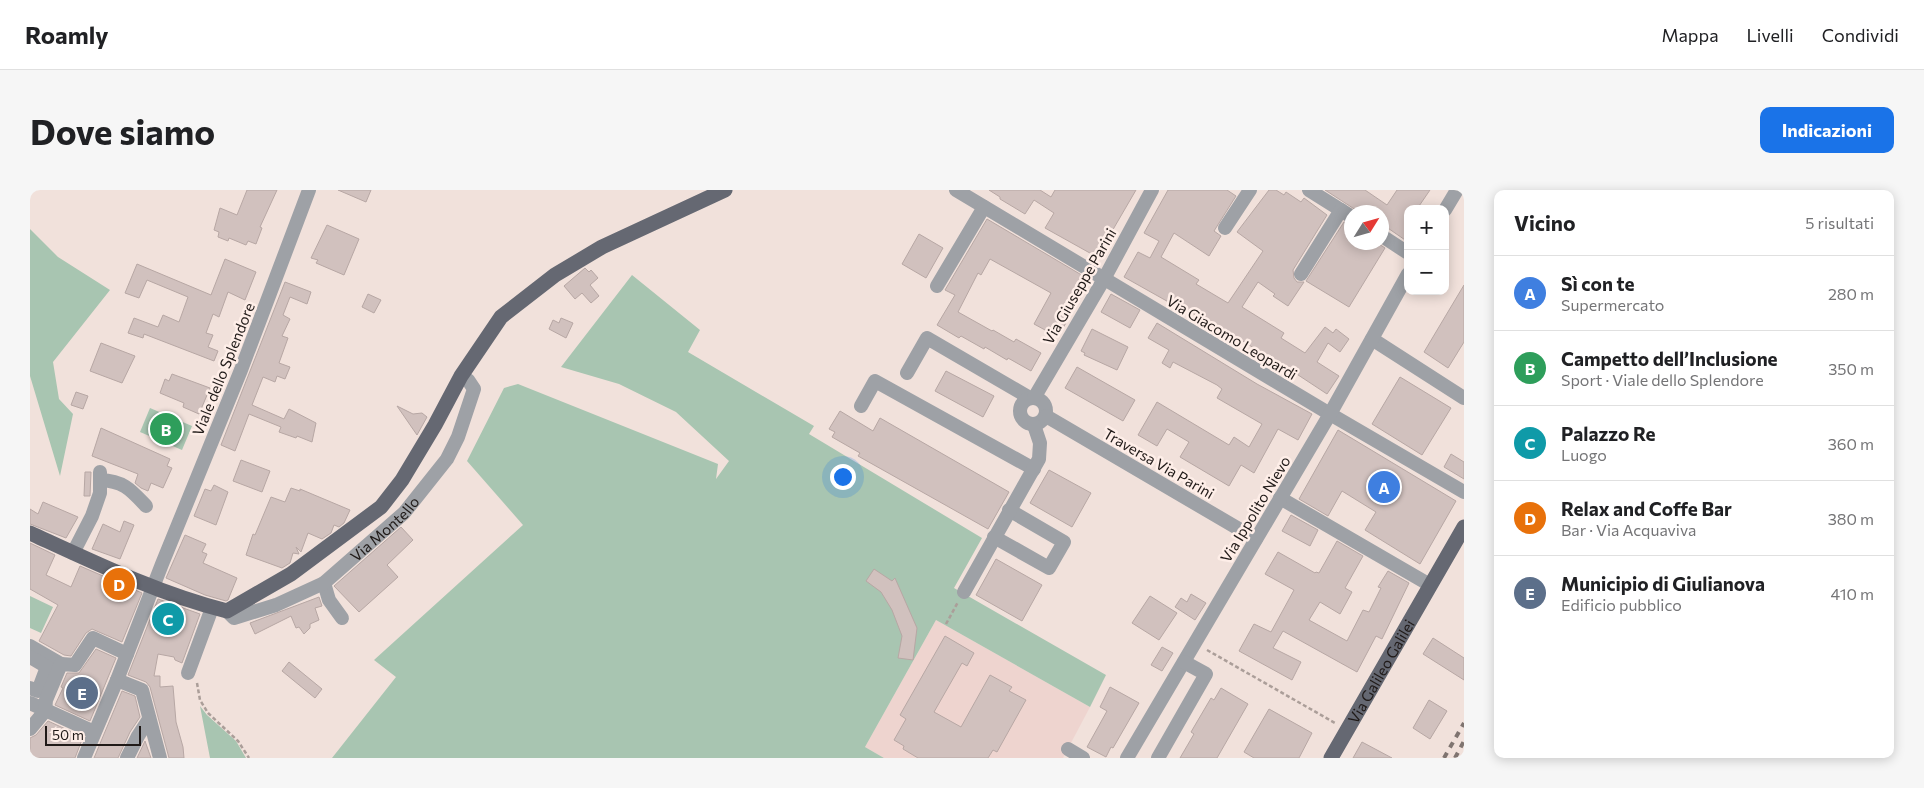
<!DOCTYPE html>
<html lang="it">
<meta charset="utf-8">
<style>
body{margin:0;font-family:Commissioner,sans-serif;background:#f6f6f6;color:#202124}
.controls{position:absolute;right:15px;top:15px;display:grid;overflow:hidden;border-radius:10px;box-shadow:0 2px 12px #0003}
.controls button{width:45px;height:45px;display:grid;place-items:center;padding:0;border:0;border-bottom:1px solid #e0e0e0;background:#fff;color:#202124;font:25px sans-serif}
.compass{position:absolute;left:1314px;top:15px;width:45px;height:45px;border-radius:50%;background:#fff;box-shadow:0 2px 12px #0003;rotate:53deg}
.scale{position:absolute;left:15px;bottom:12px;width:96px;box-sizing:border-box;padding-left:5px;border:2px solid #201a18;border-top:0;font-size:14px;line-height:18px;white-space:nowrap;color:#201a18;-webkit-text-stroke:4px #feeee8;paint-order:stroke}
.you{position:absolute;left:812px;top:286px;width:18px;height:18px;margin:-12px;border:4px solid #fff;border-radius:50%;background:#1a73e8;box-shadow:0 0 0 8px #1a73e833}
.badge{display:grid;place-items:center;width:32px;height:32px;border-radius:50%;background:#1a73e8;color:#fff;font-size:16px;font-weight:700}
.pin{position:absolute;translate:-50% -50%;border:2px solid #fff;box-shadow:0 1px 5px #0006}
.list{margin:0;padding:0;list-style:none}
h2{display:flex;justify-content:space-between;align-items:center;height:65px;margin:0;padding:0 20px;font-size:21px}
h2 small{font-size:16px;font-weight:400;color:#757577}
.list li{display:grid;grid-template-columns:32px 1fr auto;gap:15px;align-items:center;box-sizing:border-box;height:75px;padding:0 20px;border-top:1px solid #e0e0e0}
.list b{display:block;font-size:19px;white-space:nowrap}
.list p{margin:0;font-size:16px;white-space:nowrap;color:#757577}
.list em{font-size:16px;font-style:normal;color:#757577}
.map{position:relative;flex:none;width:1434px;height:568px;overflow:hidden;border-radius:10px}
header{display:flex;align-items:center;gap:30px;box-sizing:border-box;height:70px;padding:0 25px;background:#fff;border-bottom:1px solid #e0e0e0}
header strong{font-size:24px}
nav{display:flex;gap:28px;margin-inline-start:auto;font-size:18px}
.intro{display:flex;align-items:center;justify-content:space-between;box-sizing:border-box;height:120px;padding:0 30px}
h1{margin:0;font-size:35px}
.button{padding:12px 22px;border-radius:10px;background:#1a73e8;color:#fff;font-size:18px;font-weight:700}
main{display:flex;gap:30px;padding:0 30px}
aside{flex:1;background:#fff;border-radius:10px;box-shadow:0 2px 12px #0003}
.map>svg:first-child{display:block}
.education{fill:#eed4cf}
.green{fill:#a8c5b1}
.building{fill:#d1c1be;stroke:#b7a7a4}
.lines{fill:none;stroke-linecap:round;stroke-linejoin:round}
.path{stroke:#ab9e99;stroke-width:2.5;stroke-dasharray:4 2.5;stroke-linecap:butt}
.minor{stroke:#9ea1a6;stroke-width:14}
.major{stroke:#656872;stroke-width:15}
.rail{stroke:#7f7470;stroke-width:4;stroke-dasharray:6 6;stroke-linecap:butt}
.labels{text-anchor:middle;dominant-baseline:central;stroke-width:5;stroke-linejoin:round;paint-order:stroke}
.street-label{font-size:15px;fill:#201a18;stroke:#feeee8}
</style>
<header>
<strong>Roamly</strong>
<nav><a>Mappa</a><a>Livelli</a><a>Condividi</a></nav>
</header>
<div class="intro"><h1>Dove siamo</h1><a class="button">Indicazioni</a></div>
<main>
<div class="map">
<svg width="1434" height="568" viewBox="0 0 1434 568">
<rect width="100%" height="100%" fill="#f1e1db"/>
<polygon class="education" points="906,430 1060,517 1033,568 854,568 835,557"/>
<g class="green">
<polygon points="0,39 28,67 80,100 23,172 29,209 43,224 30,286 0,186"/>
<polygon points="602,85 670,140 658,162 784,236 779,244 952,348 924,398 1076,485 1060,517 906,430 835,557 854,568 302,568 366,487 344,470 493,335 437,271 474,198 488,194 688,274 686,289 699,271 646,222 589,194 531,177"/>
<polygon points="120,218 162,236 152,260 110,242"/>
<polygon points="0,406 23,417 11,443 0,438"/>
<polygon points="170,516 177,525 206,551 216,568 180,568"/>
</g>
<g class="building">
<polygon points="217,0 247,0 230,37 232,38 226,54 218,51 216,55 199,48 198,51 188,47 189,42 184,40 190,18 207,25"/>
<polygon points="308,0 341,0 336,12"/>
<polygon points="959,0 1010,0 1021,7 1025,0 1106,0 1067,67 1015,38 1024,23 1004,10 995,24 970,9 970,7"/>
<polygon points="1138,0 1197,0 1206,6 1184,41 1191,46 1179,66 1144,43 1131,67 1169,90 1166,94 1198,113 1233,61 1207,42 1239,0 1246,0 1254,5 1256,2 1271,12 1274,8 1297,25 1263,80 1264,88 1267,92 1274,92 1258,116 1243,106 1245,104 1228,92 1212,117 1254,143 1251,148 1275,163 1295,137 1303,143 1306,139 1319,149 1310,162 1298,153 1287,172 1309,186 1297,204 1253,175 1251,178 1229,165 1230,162 1186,134 1184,137 1153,117 1151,119 1094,87 1108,62 1120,68 1129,51 1114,43"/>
<polygon points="1295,0 1335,0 1357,15 1367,0 1400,0 1387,19 1378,19 1378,52 1352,34 1352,22 1329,22"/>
<polygon points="957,29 1060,90 1028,147 1004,134 1021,103 960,69 951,85 948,83 928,122 962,141 963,140 984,152 986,149 1011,163 1001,181 978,168 977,170 955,157 954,159 931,146 929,148 907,135 925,105 915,100"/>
<polygon points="1314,32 1322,36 1322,52 1346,52 1355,58 1319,117 1276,91"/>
<polygon points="297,35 329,49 314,85 286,73 288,70 281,68"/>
<polygon points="889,44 913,58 896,88 872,74"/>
<polygon points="195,69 226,82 215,110 198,102 189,127 183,124 176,143 183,145 178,157 188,161 184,171 114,144 113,148 98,143 104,128 128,137 133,125 149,132 158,107 117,90 109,108 95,103 107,74 181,105"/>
<polygon points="555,78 559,82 561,80 568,88 560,95 569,106 561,113 552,103 545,109 534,96"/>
<polygon points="255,92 281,102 277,114 260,107 253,125 260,129 252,146 258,148 249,173 260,177 255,189 247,186 245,192 233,187 222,215 254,229 259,219 286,233 282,252 267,246 266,248 249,242 251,237 219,224 205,261 191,255"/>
<polygon points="1434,95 1434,152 1418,178 1394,162"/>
<polygon points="338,104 351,110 344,123 332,117"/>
<polygon points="1081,104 1110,120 1100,138 1071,122"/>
<polygon points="531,128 543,133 536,148 519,139 523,130 529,133"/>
<polygon points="1127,133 1227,194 1282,224 1268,250 1248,239 1224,283 1211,275 1199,296 1150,267 1159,252 1137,239 1127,256 1108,245 1127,212 1199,255 1204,247 1219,257 1232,234 1187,208 1192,199 1187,195 1143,172 1140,178 1132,173 1139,160 1118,148"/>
<polygon points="1062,139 1098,157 1087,180 1054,165 1055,163 1051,161"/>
<polygon points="71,153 105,166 92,193 60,181"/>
<polygon points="1047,177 1105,210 1093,231 1035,198"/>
<polygon points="916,181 964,206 953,227 905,201"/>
<polygon points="142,184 180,198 169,224 153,217 154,213 130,203 135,189 139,191"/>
<polygon points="1370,187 1421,218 1392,265 1342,234"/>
<polygon points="46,202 58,206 53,219 41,215"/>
<polygon points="367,216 383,224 392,223 397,227 387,245"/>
<polygon points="810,221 843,241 850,228 979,302 958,339 828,266 830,263 802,247 805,242 799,239"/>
<polygon points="71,238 140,269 137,276 142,278 133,298 121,293 118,301 111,298 105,293 108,284 62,266"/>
<polygon points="1308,240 1426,311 1390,374 1335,340 1346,322 1312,301 1298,326 1269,309"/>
<polygon points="1421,264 1434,272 1434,289 1414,277"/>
<polygon points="211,270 240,281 232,302 203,291"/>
<polygon points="1019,280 1061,303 1042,337 1000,313"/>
<polygon points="55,282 61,282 60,306 54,306"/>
<polygon points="184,295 198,302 186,335 164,326 175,299 181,301"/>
<polygon points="261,298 270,301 270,299 320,320 314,333 309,337 304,335 301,343 292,349 278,343 271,362 266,357 269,364 263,363 260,373 252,378 216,365 223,344 225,345 241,307 255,312"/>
<polygon points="13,312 48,327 36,348 0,334 0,319 8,324"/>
<polygon points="1261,325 1288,340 1280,356 1252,341"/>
<polygon points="94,331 104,335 90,369 62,359 73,334 90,342"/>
<polygon points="371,337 383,350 357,375 368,387 329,422 304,396"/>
<polygon points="155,345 176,354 172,362 177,364 173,373 207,388 198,410 196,411 175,405 136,388"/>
<polygon points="1307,351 1333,366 1315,398 1322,402 1310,424 1290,412 1279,430 1317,451 1333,420 1339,422 1351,398 1348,397 1358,381 1379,393 1352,449 1346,446 1327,482 1253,441 1243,458 1271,472 1262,490 1209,461 1224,434 1241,442 1264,400 1235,384 1248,362 1285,383 1286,382 1289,383"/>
<polygon points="0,353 25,365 16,385 41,397 50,376 112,403 92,452 62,439 56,443 41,466 34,465 9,451 28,415 0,399"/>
<polygon points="966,369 1012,395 992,431 946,405"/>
<polygon points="844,379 862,391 865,388 887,438 883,470 868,468 872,446 862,420 851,402 836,391"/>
<polygon points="1161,404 1176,413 1165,430 1145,417 1151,408 1157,412"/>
<polygon points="1120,406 1147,423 1129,450 1102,433"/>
<polygon points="289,407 292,416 285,418 289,430 280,434 280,438 274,444 269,437 266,438 261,426 225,444 220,433"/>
<polygon points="128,409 170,424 152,473 145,470 144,467 128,464 124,486 130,486 130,497 143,496 146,532 153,557 154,568 139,568 120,497 116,492 98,485"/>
<polygon points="915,446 944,463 937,476 932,473 904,522 931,537 960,485 982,497 979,501 996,510 967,562 963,560 958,568 888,568 873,559 874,556 864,550 876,529 870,525"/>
<polygon points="1403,448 1434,468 1434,490 1393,464"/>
<polygon points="1132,457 1143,463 1132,481 1121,475"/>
<polygon points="66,459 86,468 60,531 25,515 33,498 31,497 37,483 49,483"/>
<polygon points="259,472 292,499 285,508 252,481"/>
<polygon points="1080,497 1109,513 1083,558 1081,557 1076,567 1057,557 1077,521 1070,517"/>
<polygon points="1191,498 1218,514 1187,568 1150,568 1164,544 1161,542 1181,508 1184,510"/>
<polygon points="92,501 105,506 110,527 100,542 88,568 64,568"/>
<polygon points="1399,510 1417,521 1400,549 1383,538"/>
<polygon points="1239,519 1282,543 1269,568 1224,568 1214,562"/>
<polygon points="18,531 53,547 45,568 0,568 0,548 6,545"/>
<polygon points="115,551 121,568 107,568"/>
<polygon points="1332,552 1362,568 1323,568"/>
</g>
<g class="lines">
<g class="path">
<polyline points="916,434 928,412"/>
<polyline points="1177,460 1305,533"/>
<polyline points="167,493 170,510 178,523 208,551 219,568"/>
</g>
<g class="minor">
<polyline points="926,0 1300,224 1434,302"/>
<polyline points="1279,0 1322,27"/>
<polyline points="1415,20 1427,0"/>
<polyline points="1195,38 1220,0"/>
<polyline points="1352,46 1378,63"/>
<polyline points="1271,84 1311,20"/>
<polyline points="907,96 954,17"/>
<polyline points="1342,149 1434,208"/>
<polyline points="877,183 897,148 1000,208"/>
<circle cx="1003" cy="221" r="13"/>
<polyline points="1004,208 1074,89 1122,0"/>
<polyline points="831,216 845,191 1004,279"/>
<polyline points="1016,226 1226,349"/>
<path d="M70,290C94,291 101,300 116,316"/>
<polyline points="1250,308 1400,395"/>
<polyline points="964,347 1019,378 1034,352 979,320"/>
<polyline points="43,363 62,326 70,303 70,282"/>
<polyline points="294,393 299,410 312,428"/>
<polyline points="934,402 1009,269 1010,253 1004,235"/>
<path id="s1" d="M197,421L204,428L246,415L294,393L374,323L417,269L428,247L444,199L438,190L431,186"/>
<polyline points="0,456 31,474"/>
<polyline points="0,467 17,477 8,501 0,498"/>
<polyline points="158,483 182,418"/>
<polyline points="87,490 112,500 130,568"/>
<polyline points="0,513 64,542"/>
<polyline points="0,539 15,521 16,510 31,474 45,475 63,448 97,464"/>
<polyline points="1038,559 1053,568"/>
<polyline points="54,568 87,490 132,374 211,180 279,0"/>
<polyline points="97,568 108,546 119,529"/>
<polyline points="1097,568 1300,224 1378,84"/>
<polyline points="1128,568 1176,484 1154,472"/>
</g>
<g class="major">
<path d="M0,343C63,372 129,404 197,421L261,384L351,317L372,290L405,235L431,186L471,127L525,85L572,57L695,0"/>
<path id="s2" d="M1301,568L1434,337"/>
</g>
<g class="rail">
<polyline points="1414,568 1434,533"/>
<polyline points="1425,568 1434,551"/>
</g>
</g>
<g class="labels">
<g class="street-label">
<text transform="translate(1049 96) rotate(-60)">Via Giuseppe Parini</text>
<text transform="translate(1202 147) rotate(31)">Via Giacomo Leopardi</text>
<text transform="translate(193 179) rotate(-68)">Viale dello Splendore</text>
<text transform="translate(1129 273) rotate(30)">Traversa Via Parini</text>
<text transform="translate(1225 319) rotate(-59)">Via Ippolito Nievo</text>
<text stroke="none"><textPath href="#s1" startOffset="188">Via Montello</textPath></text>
<text stroke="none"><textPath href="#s2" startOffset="100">Via Galileo Galilei</textPath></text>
</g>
</g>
</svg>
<div class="controls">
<button>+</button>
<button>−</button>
</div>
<svg class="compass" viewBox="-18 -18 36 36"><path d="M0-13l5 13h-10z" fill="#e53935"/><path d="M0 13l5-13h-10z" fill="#757577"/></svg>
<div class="scale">50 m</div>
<div class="you"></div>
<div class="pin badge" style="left:1354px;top:297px;background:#3f7fe0">A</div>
<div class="pin badge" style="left:136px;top:239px;background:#2e9e5b">B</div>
<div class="pin badge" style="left:138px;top:429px;background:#0f9aa8">C</div>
<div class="pin badge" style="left:89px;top:394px;background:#e8710a">D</div>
<div class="pin badge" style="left:52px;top:503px;background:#5c6f8a">E</div>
</div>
<aside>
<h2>Vicino<small>5 risultati</small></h2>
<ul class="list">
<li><span class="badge" style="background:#3f7fe0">A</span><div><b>Sì con te</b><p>Supermercato</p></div><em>280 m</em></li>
<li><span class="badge" style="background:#2e9e5b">B</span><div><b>Campetto dell’Inclusione</b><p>Sport · Viale dello Splendore</p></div><em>350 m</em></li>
<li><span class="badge" style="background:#0f9aa8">C</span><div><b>Palazzo Re</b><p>Luogo</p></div><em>360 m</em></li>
<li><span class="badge" style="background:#e8710a">D</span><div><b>Relax and Coffe Bar</b><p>Bar · Via Acquaviva</p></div><em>380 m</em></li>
<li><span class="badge" style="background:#5c6f8a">E</span><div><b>Municipio di Giulianova</b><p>Edificio pubblico</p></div><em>410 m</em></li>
</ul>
</aside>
</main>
